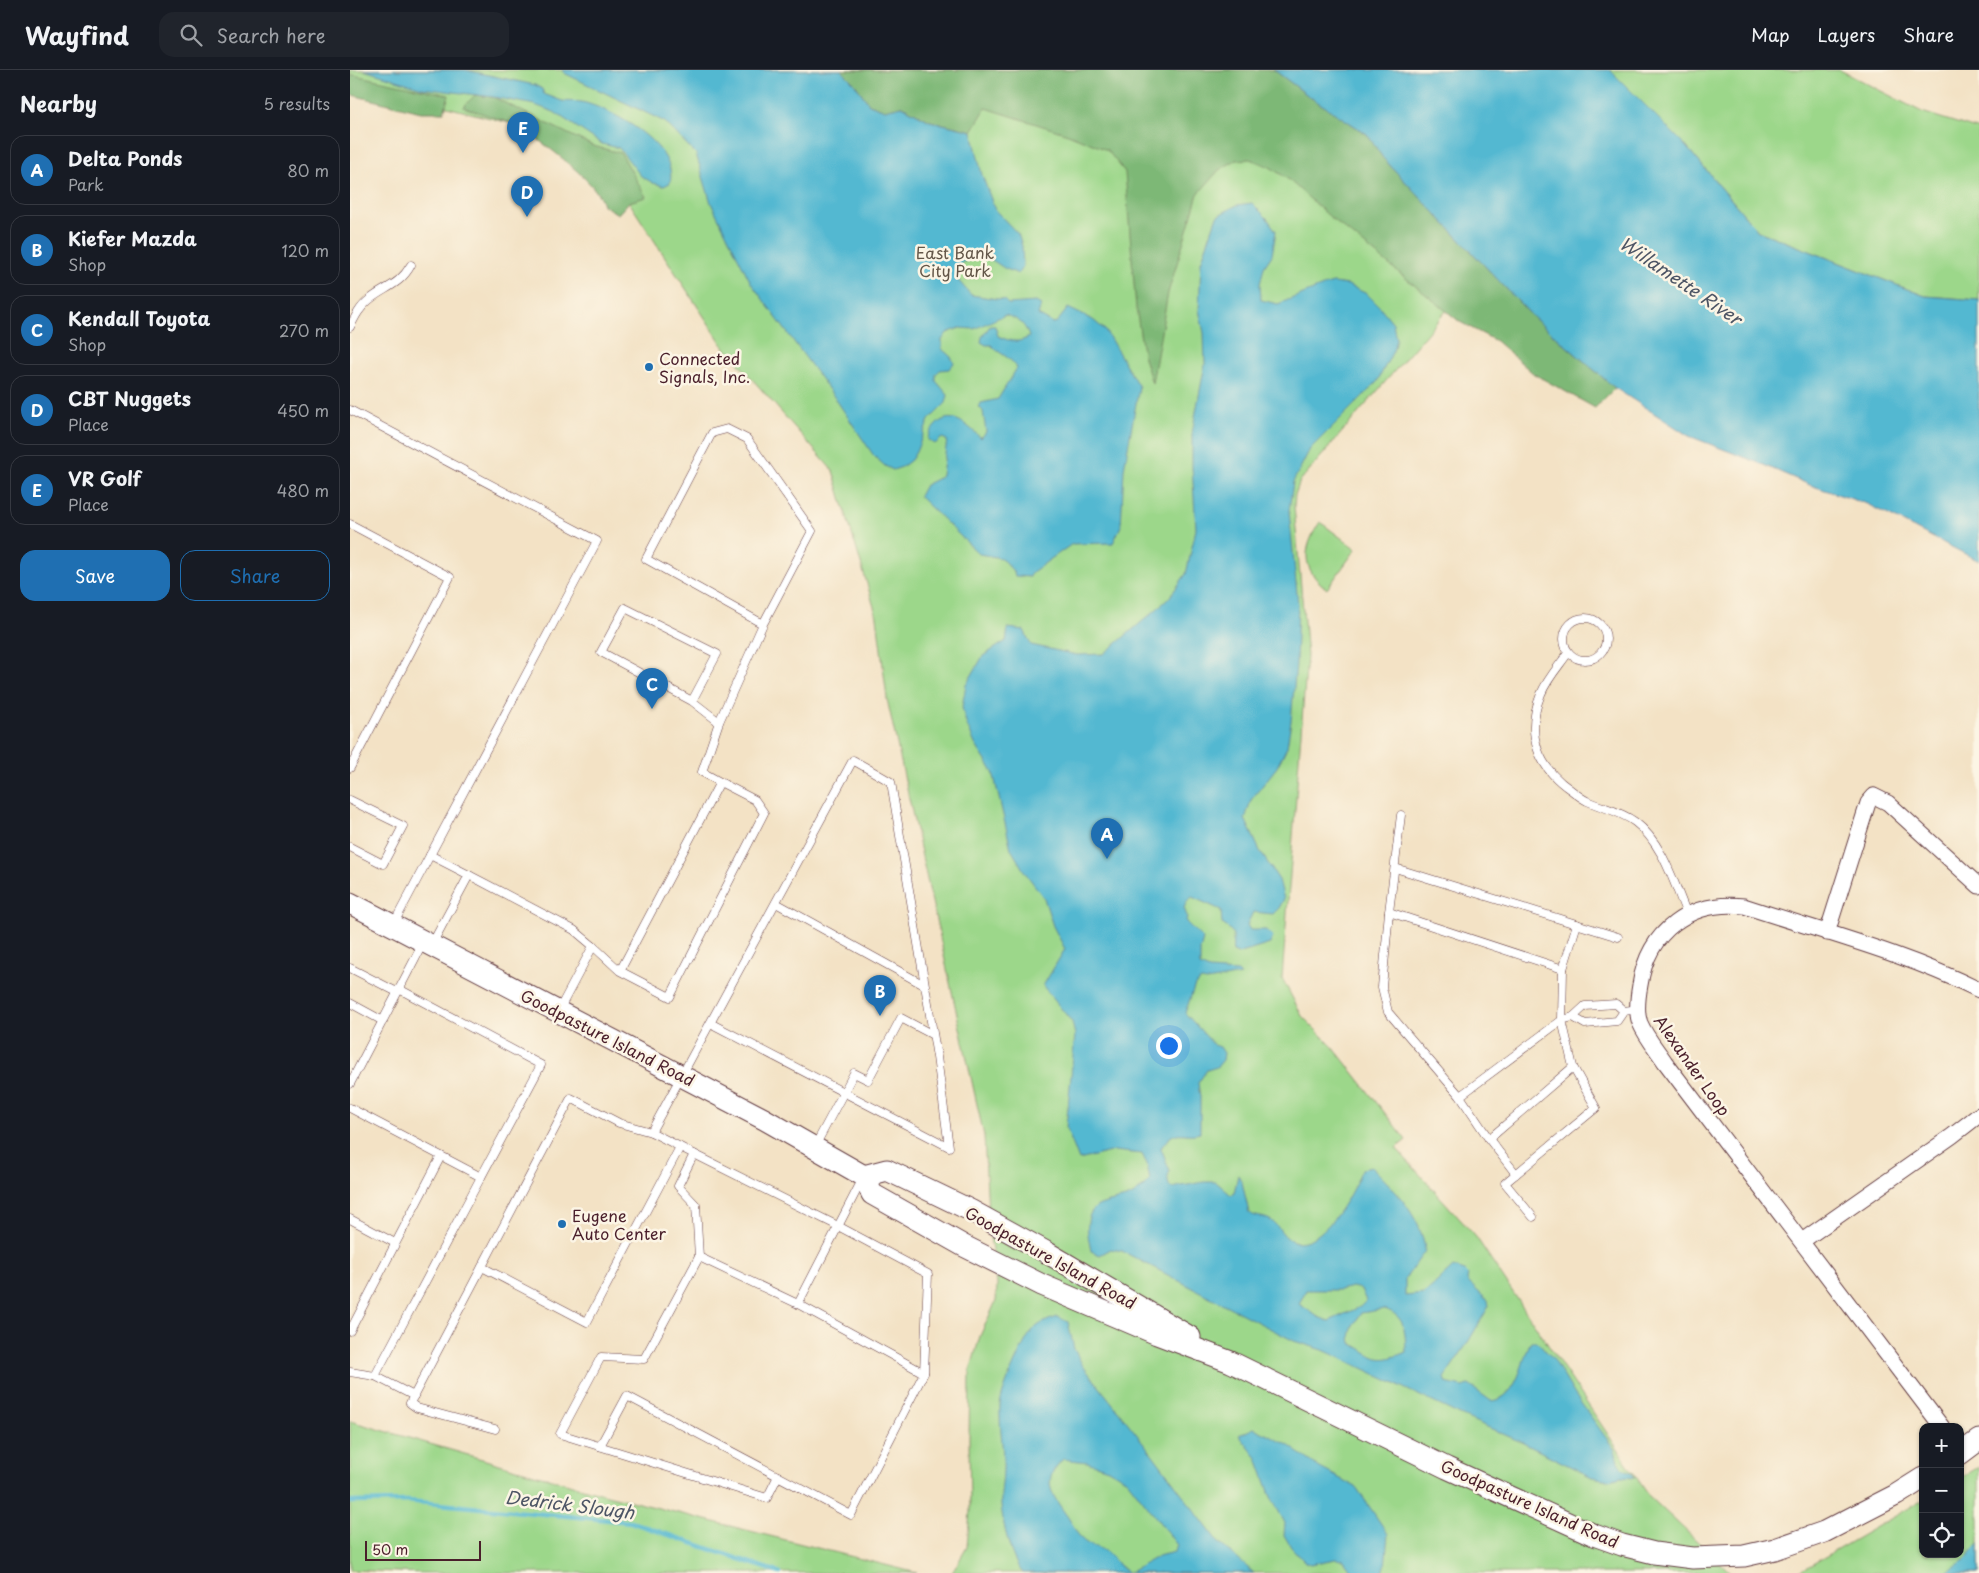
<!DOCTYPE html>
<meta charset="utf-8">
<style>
body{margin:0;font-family:"Playpen Sans",sans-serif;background:#20242c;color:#f1f3f6}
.controls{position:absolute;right:15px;bottom:15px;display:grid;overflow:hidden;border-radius:10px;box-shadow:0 1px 4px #0004}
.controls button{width:45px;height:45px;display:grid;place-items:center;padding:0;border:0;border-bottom:1px solid #363941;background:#171b24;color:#f1f3f6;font:25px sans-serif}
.scale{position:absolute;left:15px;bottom:12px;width:116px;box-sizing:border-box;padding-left:5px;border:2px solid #4a1f2b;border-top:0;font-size:14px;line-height:18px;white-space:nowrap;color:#4a1f2b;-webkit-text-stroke:4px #fcf5e5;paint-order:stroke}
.you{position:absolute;left:818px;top:975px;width:18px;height:18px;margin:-12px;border:4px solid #fff;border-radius:50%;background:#1a73e8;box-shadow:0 0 0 8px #1a73e833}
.badge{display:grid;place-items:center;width:32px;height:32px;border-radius:50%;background:#1f6fb2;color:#fff;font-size:16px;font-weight:700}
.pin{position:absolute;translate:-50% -41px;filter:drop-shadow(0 1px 2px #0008)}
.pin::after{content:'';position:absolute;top:26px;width:18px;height:15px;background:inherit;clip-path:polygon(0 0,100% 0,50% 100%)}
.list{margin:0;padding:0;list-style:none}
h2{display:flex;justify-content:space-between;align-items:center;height:65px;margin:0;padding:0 20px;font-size:21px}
h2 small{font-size:16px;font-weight:400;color:#9ea1a6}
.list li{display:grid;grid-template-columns:32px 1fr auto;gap:15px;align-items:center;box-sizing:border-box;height:70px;margin:0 10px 10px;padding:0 10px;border:1px solid #363941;border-radius:15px}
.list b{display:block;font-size:19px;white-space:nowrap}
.list p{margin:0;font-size:16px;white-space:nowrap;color:#9ea1a6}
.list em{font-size:16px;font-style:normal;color:#9ea1a6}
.actions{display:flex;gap:10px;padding:15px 20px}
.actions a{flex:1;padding:11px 0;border:1px solid #1f6fb2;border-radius:15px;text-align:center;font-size:18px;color:#1f6fb2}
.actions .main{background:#1f6fb2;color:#fff}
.icon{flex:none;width:28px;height:28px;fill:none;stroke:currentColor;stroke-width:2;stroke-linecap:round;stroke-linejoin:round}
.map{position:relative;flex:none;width:1629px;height:1503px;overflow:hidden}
header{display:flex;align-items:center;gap:30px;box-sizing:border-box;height:70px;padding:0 25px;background:#171b24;border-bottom:1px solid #363941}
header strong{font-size:24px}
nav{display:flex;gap:28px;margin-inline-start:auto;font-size:18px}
.search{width:350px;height:45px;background:#20242c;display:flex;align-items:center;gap:12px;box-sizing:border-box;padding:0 18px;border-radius:15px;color:#9ea1a6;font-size:19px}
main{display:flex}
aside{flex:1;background:#171b24}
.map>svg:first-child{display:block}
.green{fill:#9cd78a;stroke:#737b5a}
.forest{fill:#7db876;stroke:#646c50}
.water{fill:#53b8d1;stroke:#4e6c7e;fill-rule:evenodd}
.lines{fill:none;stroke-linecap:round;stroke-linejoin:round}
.stream{stroke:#53b8d1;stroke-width:4.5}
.service-casing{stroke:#633c42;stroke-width:9}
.minor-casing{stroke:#633c42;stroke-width:17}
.secondary-casing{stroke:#633c42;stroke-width:23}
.service{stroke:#fff;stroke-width:8}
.minor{stroke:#fff;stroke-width:15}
.secondary{stroke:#fff;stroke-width:21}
.poi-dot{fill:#1f6fb2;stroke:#fcf5e5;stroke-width:2}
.labels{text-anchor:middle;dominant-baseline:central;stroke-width:5;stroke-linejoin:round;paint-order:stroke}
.park-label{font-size:16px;fill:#635648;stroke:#fcf5e5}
.poi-label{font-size:16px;fill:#4a1f2b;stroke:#fcf5e5;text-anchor:start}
.street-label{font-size:16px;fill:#4a1f2b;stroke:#fcf5e5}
.water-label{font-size:18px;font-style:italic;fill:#4d5565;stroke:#fcf5e5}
</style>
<header>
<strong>Wayfind</strong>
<div class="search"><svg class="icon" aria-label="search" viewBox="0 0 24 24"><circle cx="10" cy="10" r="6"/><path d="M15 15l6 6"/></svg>Search here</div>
<nav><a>Map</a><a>Layers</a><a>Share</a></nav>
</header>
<main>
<aside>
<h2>Nearby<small>5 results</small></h2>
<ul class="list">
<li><span class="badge">A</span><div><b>Delta Ponds</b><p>Park</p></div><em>80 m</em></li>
<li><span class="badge">B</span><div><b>Kiefer Mazda</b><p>Shop</p></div><em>120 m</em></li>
<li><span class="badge">C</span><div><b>Kendall Toyota</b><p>Shop</p></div><em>270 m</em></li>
<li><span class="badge">D</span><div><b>CBT Nuggets</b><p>Place</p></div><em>450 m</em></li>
<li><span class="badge">E</span><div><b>VR Golf</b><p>Place</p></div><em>480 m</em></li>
</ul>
<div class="actions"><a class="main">Save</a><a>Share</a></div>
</aside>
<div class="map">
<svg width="1629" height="1503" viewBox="0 0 1629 1503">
<rect width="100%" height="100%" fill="#fcf5e5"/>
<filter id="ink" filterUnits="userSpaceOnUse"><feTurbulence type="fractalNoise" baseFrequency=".02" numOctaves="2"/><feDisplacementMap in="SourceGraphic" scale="10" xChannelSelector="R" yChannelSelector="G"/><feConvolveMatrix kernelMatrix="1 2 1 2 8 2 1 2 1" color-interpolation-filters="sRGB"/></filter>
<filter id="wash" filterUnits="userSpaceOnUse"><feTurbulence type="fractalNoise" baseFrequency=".0096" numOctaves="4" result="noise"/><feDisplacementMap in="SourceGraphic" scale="20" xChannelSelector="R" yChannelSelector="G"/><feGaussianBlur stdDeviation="1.12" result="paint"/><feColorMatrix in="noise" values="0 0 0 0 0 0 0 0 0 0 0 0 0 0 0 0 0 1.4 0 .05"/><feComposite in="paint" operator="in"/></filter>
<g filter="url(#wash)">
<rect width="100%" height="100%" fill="#f3e2c5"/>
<g class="green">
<polygon points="0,0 881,0 1109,226 950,411 945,425 944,436 957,586 932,908 952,946 983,977 1056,1070 1046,1078 1126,1167 1299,1426 1381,1503 602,1503 617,1477 620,1441 619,1368 620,1301 630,1266 646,1231 647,1214 639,1160 634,1066 537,629 527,547 483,401 374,277 279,132 167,55 0,12"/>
<polygon points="1260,0 1490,0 1572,42 1629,60 1629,230 1575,226 1408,161 1333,73"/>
<path d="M970,452L1006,479L977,519C950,498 953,478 970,452Z"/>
<polygon points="0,1351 257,1425 567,1503 72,1503 0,1500"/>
<polygon points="1629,1397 1629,1503 1447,1503 1573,1430 1573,1484 1610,1484 1610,1408"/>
</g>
<g class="forest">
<polygon points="491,0 924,0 960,27 1017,64 1033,88 1184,248 1265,318 1245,338 1184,304 1146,271 1110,252 980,147 939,110 920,97 900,89 886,90 869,100 848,124 818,223 802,313 794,288 786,238 775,102 757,80 718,64 636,38 622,61 580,51 552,36 535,40 519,34 504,13"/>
<polygon points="4,5 99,25 94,42 71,42 2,25 0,22 0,6"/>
<path d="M125,25L143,27L243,76L271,83L296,127L279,132L268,144L253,135C249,113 194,74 175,60L167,55L113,37Z"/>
</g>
<g class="water">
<path d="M14,0H115L185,15L192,19L194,24C200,26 206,29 212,31C219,32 225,31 232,32C262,39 329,76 320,113L314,116L303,113L291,106L269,78L252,74L204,42L185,35L143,27L72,18Z"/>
<path d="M212,0H491L504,13L519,34L535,40L552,36L580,51L622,61L632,105L645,140L668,164L672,176L673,196L668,204L654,198L636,186L612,192L607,209L621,225L654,230L658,234L686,232L691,235L688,245L702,253L707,252L718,238L743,250L755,260L789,317L774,399L771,456L763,473L722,474L681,503L680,507L665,506L664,502L651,488L629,484L569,426L575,415L591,407L592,405L597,370L592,368L585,374L578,370C578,365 581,361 585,356C601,338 618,356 631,368L636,362L633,341L629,337L631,333L648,329L667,298C661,287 649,284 641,275H636L631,272L632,267L640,256H645L648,266C659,271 668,274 679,267C675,253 668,249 655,245L624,259L610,258L597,263L592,270V279L601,287L604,293L599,299L590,300L586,304V311L598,325L596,333L579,350L566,382L561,390L552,397L543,400L535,396L524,386L485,328L401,213L361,133L346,84L315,52L214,3Z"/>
<polygon points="924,0 1260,0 1333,73 1408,161 1575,226 1629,230 1629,491 1517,434 1460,415 1409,393 1339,366 1265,318 1184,248 1033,88 1017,64 960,27"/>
<path d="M902,133L917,148L926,161L922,185L914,197L910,214L911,230L928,234L973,216L983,213L998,215L1017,224L1030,237L1043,253L1046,269L1043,281L1027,312L960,379L943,412L939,441L948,534L946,594L941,651L937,677L927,697L901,730L895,749L910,781L929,810L934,829L929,838L923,844L903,842L897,855L900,860H916L923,866L920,874L888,884L883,882C881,867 889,864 872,854L871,840L842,827L837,831L834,838L837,846L836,852L853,869L850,880V896L859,900L888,902L891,905L857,911L851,910L845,915L835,943L864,975L870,977L874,983L873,990L867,997L857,1000L848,1013L850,1027V1063C832,1068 826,1055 811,1078L820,1101C817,1107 817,1113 821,1118L854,1112H866L881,1125L884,1123L888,1105L892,1112L899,1143C907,1148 913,1146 920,1150C929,1155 933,1168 943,1171C974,1179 1003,1121 1012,1099L1022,1097C1045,1120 1072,1147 1075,1181L1055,1209V1226L1074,1224L1103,1197L1115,1201L1118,1204L1117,1211L1138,1231L1139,1236L1117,1274L1094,1308L1096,1313L1112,1317L1119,1315L1141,1331C1169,1328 1171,1291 1181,1271H1187L1204,1290L1225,1325L1265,1380L1268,1392L1274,1399L1281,1402L1285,1408L1271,1407L1259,1410L1242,1407L1169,1371L1110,1345L1008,1296L973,1280L944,1271L772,1181L761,1179L750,1185L741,1181C738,1166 732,1143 750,1135C760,1131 772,1130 781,1126C788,1122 794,1116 800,1111L797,1094L792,1084L764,1081L729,1090L716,1057L725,965L722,952L693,916L715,879L703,856L694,828L674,801L661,779L643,702L625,674L616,653L612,637L616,615L633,586L656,571L658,558L674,560L681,575L727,585L754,584L808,538L819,528L836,504L846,459L842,397V363L855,294L854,263L849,240L851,192L867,146L887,135ZM1002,1217L1011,1219L1016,1231L1010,1237L979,1251L968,1247L949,1234L956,1220H989ZM1035,1239C1056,1247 1055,1261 1056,1282C1026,1295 1026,1287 1001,1273C998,1262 1005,1252 1011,1243Z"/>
<path d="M708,1247L718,1252L724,1279L733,1296L803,1385L868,1472L904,1503H779L808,1486L824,1482L827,1475L777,1410L758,1399L737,1392L713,1389C690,1412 702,1424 717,1446C723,1454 727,1466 735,1472C741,1477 750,1477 756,1482C764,1488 770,1497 778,1503H673C660,1489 653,1453 651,1435C650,1423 653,1411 653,1400C654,1378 649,1358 650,1335C651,1322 673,1271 682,1261C689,1253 698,1250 708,1247Z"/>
<polygon points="904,1358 938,1375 970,1398 1006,1417 1038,1464 1035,1497 1031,1503 1003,1503 994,1490 985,1489 960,1494 955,1492 941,1477 934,1465 935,1453 921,1427 907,1388 889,1365"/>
<polygon points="1629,1473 1629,1503 1595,1503 1616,1489"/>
</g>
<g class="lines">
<polyline class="stream" points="0,1432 57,1431 281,1452 430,1503"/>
</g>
</g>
<g filter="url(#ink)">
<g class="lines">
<defs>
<g id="service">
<path d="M0,257C5,247 10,237 19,230C35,217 50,215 61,195"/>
<polyline points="0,340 247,471 44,853"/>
<polyline points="0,454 100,507 0,698"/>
<circle cx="1235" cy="569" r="21"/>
<path d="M1218,583C1209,596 1197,609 1191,624C1175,663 1187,697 1221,720C1226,724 1231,728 1237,731C1253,738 1270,741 1285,752C1313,773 1324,814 1337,844"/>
<polyline points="342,631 367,584 275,538 251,582 342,631 369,652"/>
<polyline points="370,712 352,702 369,652 413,554 296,489 362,363 377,359 397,369 462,461 413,554"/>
<polyline points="0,730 53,756 33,794 0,777"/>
<polyline points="80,785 119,805"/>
<polyline points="1045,798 1268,867"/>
<polyline points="426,833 574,915"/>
<polyline points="1039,842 1051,745"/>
<polyline points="1227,854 1213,899 1212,950 1223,947 1235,936 1266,934 1274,941"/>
<polyline points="82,874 119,805 224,860 243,876 209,940"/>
<polyline points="243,876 270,901 320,927 414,743 405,730 370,712 270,901"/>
<polyline points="0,898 47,922"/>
<polyline points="0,933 33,951"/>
<polyline points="1223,947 1235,954 1267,951 1274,941 1289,939"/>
<polyline points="0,1014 73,873"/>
<polyline points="1110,1026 1212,950 1223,997 1139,1069 1110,1026 1038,942 1032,917 1039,842 1213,899"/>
<polyline points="0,1038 131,1107 191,995 49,919"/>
<polyline points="1139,1069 1166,1104"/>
<polyline points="465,1076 504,1003 518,1010 551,948 583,965"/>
<path d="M344,1084L301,1062C367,938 436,815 503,690L541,712L587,987L599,1077L360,953"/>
<polyline points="1183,1147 1155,1113 1246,1038 1223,997"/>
<polyline points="0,1149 45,1173"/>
<polyline points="349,1187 346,1135 328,1116 344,1084 488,1156 578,1204 574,1303"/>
<polyline points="132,1197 237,1252 330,1077"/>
<polyline points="0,1261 91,1086"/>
<polyline points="0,1302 25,1306"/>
<polyline points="64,1326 25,1306 131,1107"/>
<polyline points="145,1359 67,1338 60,1333 221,1028 269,1053 301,1062"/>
<polyline points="250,1376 277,1326 501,1445 574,1303 448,1234"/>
<polyline points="428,1406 417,1428 210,1364 251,1287 294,1289 349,1187 448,1234 512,1110"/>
</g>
<g id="minor">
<polyline points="1477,863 1518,733 1524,726 1538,733 1629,816"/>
<polyline points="1452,1171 1602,1066 1629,1045"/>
<path d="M1592,1357L1315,992C1307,980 1296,967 1290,953C1286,943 1288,926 1290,915C1298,861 1340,830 1394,836C1473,862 1555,883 1629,920"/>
</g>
<g id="secondary">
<polyline points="0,833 414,1049 514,1106 522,1124 614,1176 692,1215 807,1264 881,1292 1097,1398 1244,1465 1272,1475 1304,1483 1343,1488 1394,1486 1425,1479 1474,1462 1546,1425 1573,1408"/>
<polyline points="514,1106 537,1100 620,1140 696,1182 840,1267"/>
<polyline points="1610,1384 1629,1370"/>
</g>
</defs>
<use href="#service" class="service-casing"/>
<use href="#minor" class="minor-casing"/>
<use href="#secondary" class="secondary-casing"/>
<use href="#service" class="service"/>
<use href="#minor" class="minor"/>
<use href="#secondary" class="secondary"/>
</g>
</g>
<g class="poi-dot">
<circle cx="299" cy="297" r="5"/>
<circle cx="212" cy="1154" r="5"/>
</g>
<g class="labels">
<g class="park-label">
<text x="605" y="182">East Bank<tspan x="605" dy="18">City Park</tspan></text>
</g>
<g class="poi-label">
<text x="309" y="288">Connected<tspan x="309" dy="18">Signals, Inc.</tspan></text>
<text x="222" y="1145">Eugene<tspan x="222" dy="18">Auto Center</tspan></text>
</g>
<g class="street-label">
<text transform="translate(258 967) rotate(27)">Goodpasture Island Road</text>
<text transform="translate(1343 995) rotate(55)">Alexander Loop</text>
<text transform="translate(701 1187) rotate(29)">Goodpasture Island Road</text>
<text transform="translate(1180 1433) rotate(24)">Goodpasture Island Road</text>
</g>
<g class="water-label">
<text transform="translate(1331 210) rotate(34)">Willamette River</text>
<text transform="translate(220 1434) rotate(7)">Dedrick Slough</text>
</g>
</g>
</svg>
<div class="controls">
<button>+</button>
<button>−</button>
<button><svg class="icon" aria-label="locate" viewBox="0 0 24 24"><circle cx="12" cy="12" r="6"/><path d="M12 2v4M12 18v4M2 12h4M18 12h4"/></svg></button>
</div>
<div class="scale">50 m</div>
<div class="you"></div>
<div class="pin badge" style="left:757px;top:789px">A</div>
<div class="pin badge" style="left:530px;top:946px">B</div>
<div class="pin badge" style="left:302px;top:639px">C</div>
<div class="pin badge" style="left:177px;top:147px">D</div>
<div class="pin badge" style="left:173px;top:83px">E</div>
</div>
</main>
